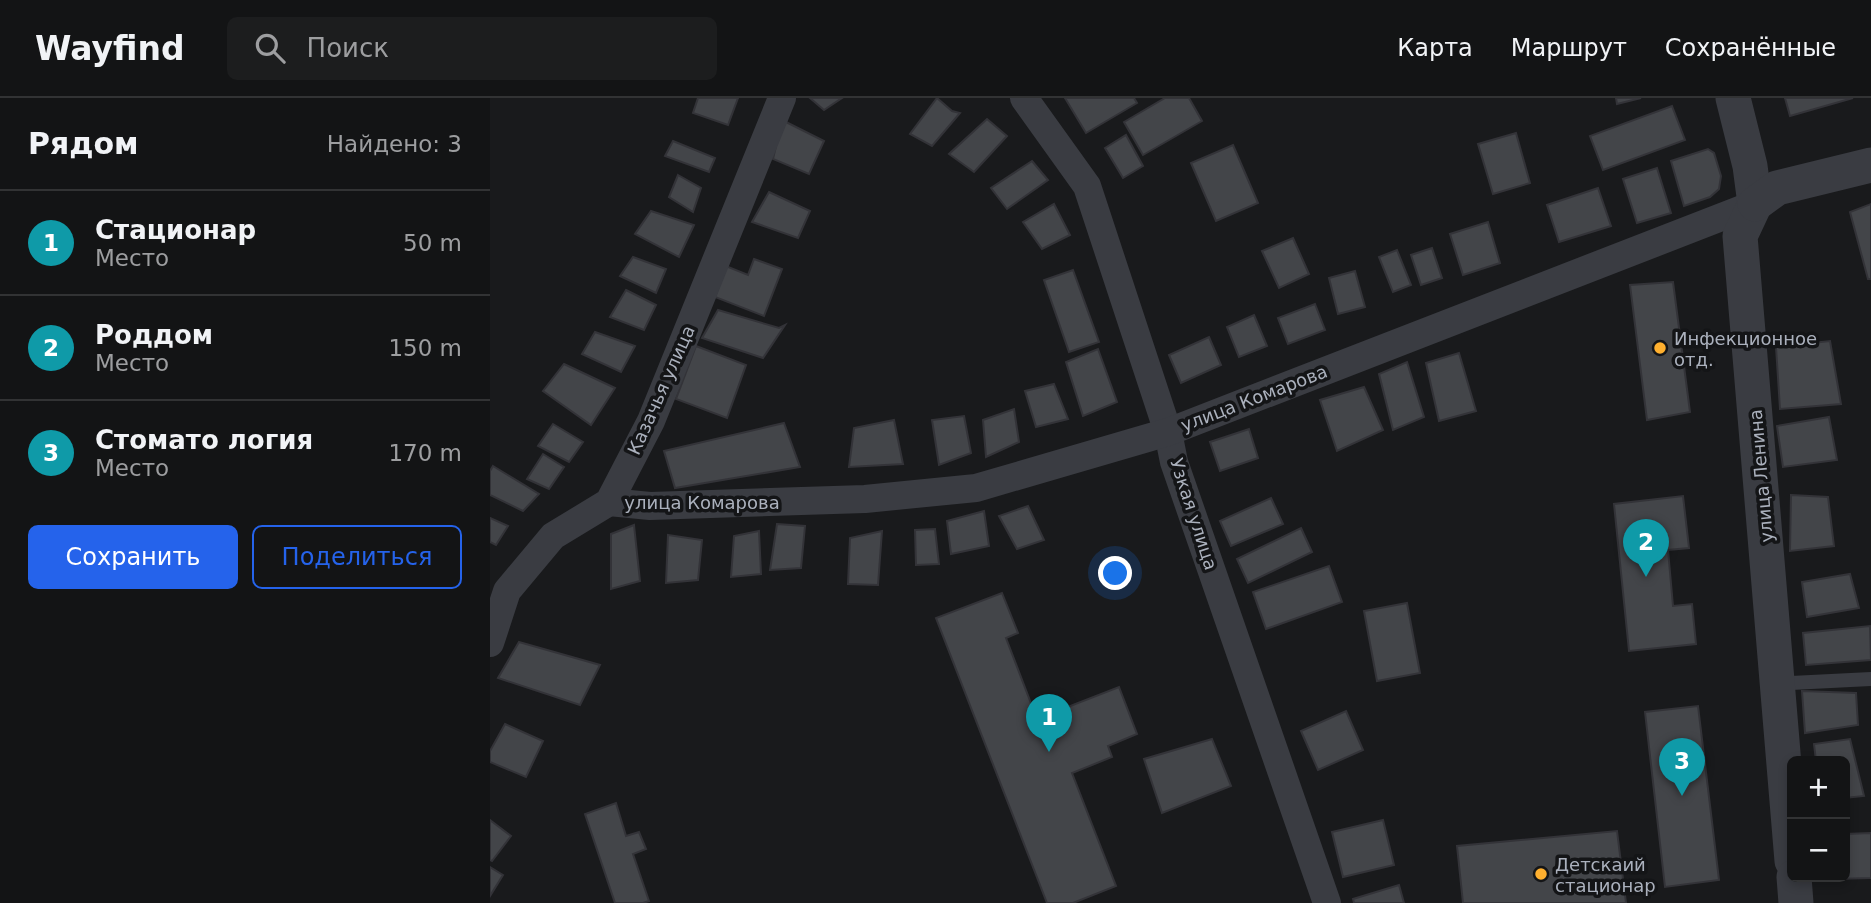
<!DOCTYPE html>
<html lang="ru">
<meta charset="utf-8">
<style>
body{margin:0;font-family:"DejaVu Sans",sans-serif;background:#1c1d1e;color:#f1f3f6}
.controls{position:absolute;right:21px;bottom:21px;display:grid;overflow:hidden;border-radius:10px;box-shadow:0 4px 10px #0003}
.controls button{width:63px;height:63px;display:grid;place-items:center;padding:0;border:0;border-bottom:2px solid #323334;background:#131415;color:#f1f3f6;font:35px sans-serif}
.you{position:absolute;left:626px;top:476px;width:24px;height:24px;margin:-18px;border:5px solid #fff;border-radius:50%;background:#1a73e8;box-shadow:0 0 0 10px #1a73e833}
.badge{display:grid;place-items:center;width:46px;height:46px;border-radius:50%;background:#2563eb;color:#fff;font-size:23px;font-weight:700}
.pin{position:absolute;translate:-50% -58px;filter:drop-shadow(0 2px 4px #0008)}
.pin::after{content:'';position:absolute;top:37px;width:24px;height:21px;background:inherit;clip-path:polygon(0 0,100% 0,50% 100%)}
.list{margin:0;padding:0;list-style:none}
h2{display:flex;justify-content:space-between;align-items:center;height:91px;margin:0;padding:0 28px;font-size:30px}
h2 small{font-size:23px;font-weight:400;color:#9d9ea0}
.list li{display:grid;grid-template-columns:46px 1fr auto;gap:21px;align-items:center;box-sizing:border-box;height:105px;padding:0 28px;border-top:2px solid #323334}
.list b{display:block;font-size:26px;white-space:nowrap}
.list p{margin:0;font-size:23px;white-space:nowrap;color:#9d9ea0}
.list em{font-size:23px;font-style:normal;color:#9d9ea0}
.actions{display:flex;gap:14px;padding:21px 28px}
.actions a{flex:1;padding:16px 0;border:2px solid #2563eb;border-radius:10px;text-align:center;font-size:24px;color:#2563eb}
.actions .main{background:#2563eb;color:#fff}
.icon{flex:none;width:38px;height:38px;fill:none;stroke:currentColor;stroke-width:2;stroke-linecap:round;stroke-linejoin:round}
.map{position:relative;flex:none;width:1381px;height:805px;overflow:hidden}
header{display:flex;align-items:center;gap:42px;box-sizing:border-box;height:98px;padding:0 35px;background:#131415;border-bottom:2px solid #323334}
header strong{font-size:33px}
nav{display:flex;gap:38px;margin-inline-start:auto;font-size:24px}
.search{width:490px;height:63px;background:#1c1d1e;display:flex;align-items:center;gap:18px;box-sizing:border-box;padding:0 24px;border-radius:10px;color:#9d9ea0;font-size:26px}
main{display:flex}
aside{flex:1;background:#131415}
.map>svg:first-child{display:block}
.building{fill:#434549;stroke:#333338;stroke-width:2}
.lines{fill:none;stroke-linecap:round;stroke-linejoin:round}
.service{stroke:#3a3c42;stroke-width:14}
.minor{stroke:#3a3c42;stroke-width:28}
.tertiary{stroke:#3a3c42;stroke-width:35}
.poi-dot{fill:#ffb02f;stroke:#141517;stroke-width:2.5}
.labels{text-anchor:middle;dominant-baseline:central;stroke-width:7;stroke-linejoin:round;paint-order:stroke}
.poi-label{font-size:18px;fill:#abb1bd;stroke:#141517;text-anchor:start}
.street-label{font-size:18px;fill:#abb1bd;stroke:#141517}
</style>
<header>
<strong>Wayfind</strong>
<div class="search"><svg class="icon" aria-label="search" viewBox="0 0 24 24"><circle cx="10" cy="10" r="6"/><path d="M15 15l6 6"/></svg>Поиск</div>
<nav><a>Карта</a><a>Маршрут</a><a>Сохранённые</a></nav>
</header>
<main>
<aside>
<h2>Рядом<small>Найдено: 3</small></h2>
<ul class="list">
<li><span class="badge" style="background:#0f9aa8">1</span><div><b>Стационар</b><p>Место</p></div><em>50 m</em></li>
<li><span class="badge" style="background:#0f9aa8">2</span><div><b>Роддом</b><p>Место</p></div><em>150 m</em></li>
<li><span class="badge" style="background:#0f9aa8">3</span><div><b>Стомато логия</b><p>Место</p></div><em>170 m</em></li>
</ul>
<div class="actions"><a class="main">Сохранить</a><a>Поделиться</a></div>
</aside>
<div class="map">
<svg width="1381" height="805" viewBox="0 0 1381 805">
<rect width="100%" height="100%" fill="#191a1c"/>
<g class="building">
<polygon points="208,0 248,0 238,27 203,15"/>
<polygon points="320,0 352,0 334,12"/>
<polygon points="447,0 462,13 470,15 442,48 420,36"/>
<polygon points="575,0 644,0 647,5 596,35"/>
<polygon points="675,0 699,0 712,23 653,57 634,24"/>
<polygon points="1126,0 1151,0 1127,6"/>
<polygon points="1295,0 1363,0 1300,18"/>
<polygon points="1182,8 1195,42 1113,72 1100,38"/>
<polygon points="497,21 517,38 484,74 459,56"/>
<polygon points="292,22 334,43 319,76 283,61"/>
<polygon points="1026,35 1040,85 1003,96 988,46"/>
<polygon points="636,37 653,68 633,80 615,50"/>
<polygon points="183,43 225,60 219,74 175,58"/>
<polygon points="743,47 768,105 726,123 701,65"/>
<polygon points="1218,51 1224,55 1231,78 1229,91 1220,99 1194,108 1181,63"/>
<polygon points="542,63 558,82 517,111 501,90"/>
<polygon points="1167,70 1181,115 1147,125 1133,81"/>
<polygon points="188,77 211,90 203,114 179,99"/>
<polygon points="1108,90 1121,128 1069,144 1057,107"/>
<polygon points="279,94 320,113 308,140 262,124"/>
<polygon points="564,106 580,137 552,151 533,124"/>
<polygon points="1381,106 1381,181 1378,181 1360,114"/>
<polygon points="161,113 204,127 189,159 145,136"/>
<polygon points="998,124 1010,165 973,177 960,136"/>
<polygon points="803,140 819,176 789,190 772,153"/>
<polygon points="942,150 952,180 931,187 921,157"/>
<polygon points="907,152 921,187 903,194 889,159"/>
<polygon points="143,159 176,171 166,195 130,178"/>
<polygon points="264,161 292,171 274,218 225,199 236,168 258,177"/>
<polygon points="583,172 609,244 579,254 554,182"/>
<polygon points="865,173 875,209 848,216 839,180"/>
<polygon points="1183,184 1200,314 1157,322 1140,187"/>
<polygon points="136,192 166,207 154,232 120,219"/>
<polygon points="825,206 835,232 798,246 788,220"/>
<polygon points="228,212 289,230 295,227 273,260 212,240"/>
<polygon points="764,217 777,248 749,259 737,229"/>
<polygon points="105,234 145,248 131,274 92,256"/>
<polygon points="719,239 731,267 691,285 679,257"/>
<polygon points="1340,243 1351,306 1290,311 1286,249"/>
<polygon points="206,248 256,267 237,320 186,301"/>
<polygon points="608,251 627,304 593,318 576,264"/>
<polygon points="969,255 986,313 949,323 936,265"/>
<polygon points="917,264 934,319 903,332 889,276"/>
<polygon points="74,266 125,290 101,327 53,293"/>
<polygon points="564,286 578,321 546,329 535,293"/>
<polygon points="874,289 893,332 847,353 830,302"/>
<polygon points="524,311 529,344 496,359 493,322"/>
<polygon points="474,318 481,355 449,367 442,322"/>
<polygon points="1339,319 1347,362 1293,369 1287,328"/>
<polygon points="404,322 413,366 359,369 364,330"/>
<polygon points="294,325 310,369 185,390 174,353"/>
<polygon points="63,326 93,344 79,364 48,348"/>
<polygon points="759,331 768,360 730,373 720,344"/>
<polygon points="53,356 74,369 59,391 37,381"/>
<polygon points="3,368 49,396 33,413 0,397 0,373"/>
<polygon points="1301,397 1338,399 1344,448 1300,453"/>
<polygon points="1193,398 1199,450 1178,452 1183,508 1202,506 1206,546 1139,553 1124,406"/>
<polygon points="781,400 793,426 741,448 730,423"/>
<polygon points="538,408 554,442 527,451 509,418"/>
<polygon points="494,413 499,448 461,456 457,423"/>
<polygon points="0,420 18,428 6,447 0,444"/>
<polygon points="287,426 315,428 311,470 280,472"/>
<polygon points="144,427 150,483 121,491 121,436"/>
<polygon points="811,430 822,454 758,485 747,461"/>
<polygon points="445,431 449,466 426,467 425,432"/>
<polygon points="269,433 271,476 241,479 244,438"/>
<polygon points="392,433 388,487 358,486 360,440"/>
<polygon points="178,437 212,442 208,482 176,485"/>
<polygon points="839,468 852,504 776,531 763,494"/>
<polygon points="1360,476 1369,510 1317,519 1312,484"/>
<polygon points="512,495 528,535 516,540 547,621 629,589 647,636 618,648 622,659 582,675 626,788 583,805 557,805 446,520"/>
<polygon points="917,505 930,575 887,583 874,513"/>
<polygon points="1380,528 1381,562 1316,567 1313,535"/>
<polygon points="29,544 110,567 90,607 8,580"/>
<polygon points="1312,593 1366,595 1368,627 1315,635"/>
<polygon points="1208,608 1229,782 1175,789 1155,614"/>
<polygon points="856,613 873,652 828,672 811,633"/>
<polygon points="15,626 53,643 36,679 0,664 0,653"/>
<polygon points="722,641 741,688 672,715 654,661"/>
<polygon points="1360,641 1374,698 1355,700 1355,663 1326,663 1324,646"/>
<polygon points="126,705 136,738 149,734 156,751 143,756 159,803 153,805 125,805 95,716"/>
<polygon points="0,722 21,738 2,763 0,762"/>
<polygon points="893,722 904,767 853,779 842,734"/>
<polygon points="1127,733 1136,805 973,805 967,748"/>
<polygon points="1381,735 1381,780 1345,781 1345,779 1355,779 1355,736"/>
<polygon points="0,769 13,777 0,798"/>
<polygon points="909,787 914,805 864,805 863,801"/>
</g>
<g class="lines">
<polyline class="service" points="1289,588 1301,585 1381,581"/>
<g class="minor">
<polyline points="534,0 597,88 678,334 684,364 837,805"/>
<polyline points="119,404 160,408 375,401 486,390 678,334 1265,106"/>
<polyline points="0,545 17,493 63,438 119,404 161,323 292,0"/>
</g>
<g class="tertiary">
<polyline points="1243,0 1260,68 1265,106 1250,138 1302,763"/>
<polyline points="1265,106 1287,90 1381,67"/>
<polyline points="1304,779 1306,805"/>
</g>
</g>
<g class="poi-dot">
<circle cx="1170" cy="250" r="7"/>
<circle cx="1051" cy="776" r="7"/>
</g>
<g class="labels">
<g class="poi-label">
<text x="1184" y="240">Инфекционное<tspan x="1184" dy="21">отд.</tspan></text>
<text x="1065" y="766">Детскаий<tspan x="1065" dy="21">стационар</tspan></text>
</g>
<g class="street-label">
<text transform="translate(171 292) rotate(-66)">Казачья улица</text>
<text transform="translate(764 300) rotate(-21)">улица Комарова</text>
<text transform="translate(1271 378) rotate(-95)">улица Ленина</text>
<text x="212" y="404">улица Комарова</text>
<text transform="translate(704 416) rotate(72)">Узкая улица</text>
</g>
</g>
</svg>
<div class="controls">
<button>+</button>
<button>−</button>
</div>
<div class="you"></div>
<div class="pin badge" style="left:559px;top:654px;background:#0f9aa8">1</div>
<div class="pin badge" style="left:1156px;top:479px;background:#0f9aa8">2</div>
<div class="pin badge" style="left:1192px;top:698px;background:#0f9aa8">3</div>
</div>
</main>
